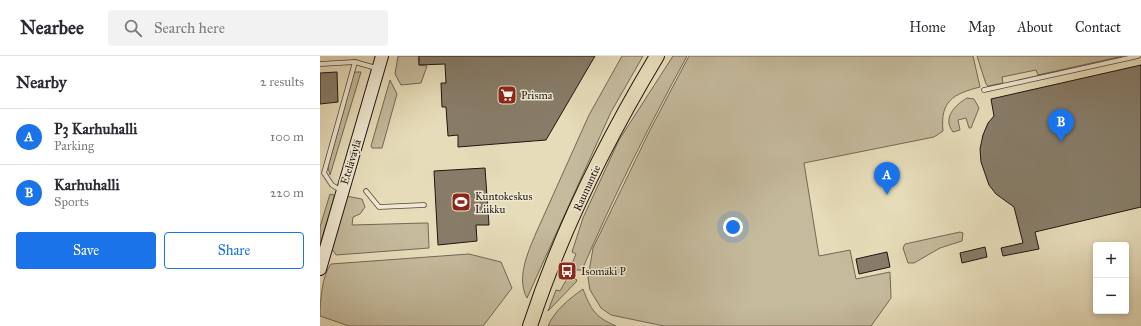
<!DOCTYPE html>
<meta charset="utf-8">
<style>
body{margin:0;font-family:"IM FELL Great Primer",serif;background:#f2f2f3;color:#2b2b33}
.controls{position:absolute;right:12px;bottom:12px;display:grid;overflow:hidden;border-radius:4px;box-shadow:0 2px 6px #0003}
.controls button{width:36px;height:36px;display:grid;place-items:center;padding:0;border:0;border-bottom:1px solid #e1e1e2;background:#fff;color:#2b2b33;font:20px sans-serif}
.you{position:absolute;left:413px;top:171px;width:14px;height:14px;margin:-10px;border:3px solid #fff;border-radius:50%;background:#1a73e8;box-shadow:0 0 0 6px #1a73e833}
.badge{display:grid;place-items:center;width:26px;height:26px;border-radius:50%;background:#1a73e8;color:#fff;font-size:13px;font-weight:700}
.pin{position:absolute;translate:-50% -33px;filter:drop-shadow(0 1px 2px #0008)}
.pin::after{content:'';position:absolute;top:21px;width:14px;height:12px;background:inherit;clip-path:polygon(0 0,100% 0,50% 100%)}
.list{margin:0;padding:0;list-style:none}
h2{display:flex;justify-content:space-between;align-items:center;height:52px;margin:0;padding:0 16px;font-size:17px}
h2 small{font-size:13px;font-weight:400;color:#7c7c81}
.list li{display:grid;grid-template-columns:26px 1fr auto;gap:12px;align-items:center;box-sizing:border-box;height:56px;padding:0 16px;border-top:1px solid #e1e1e2}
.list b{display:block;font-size:15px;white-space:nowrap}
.list p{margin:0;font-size:13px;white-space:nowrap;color:#7c7c81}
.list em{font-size:13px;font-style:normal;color:#7c7c81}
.actions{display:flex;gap:8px;padding:12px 16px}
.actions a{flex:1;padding:9px 0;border:1px solid #1a73e8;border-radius:4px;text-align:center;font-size:14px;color:#1a73e8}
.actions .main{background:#1a73e8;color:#fff}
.icon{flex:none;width:22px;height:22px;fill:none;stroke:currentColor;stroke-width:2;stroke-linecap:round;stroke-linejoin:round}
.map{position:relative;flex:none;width:821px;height:270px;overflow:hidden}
header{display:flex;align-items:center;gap:24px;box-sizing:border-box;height:56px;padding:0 20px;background:#fff;border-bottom:1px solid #e1e1e2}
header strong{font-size:19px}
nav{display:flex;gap:22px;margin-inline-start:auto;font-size:14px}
.search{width:280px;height:36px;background:#f2f2f3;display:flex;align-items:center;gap:10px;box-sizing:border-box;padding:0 14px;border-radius:4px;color:#7c7c81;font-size:15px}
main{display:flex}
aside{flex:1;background:#fff}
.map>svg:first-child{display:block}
.green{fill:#c4ba9c;stroke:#726856}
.building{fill:#877c68;stroke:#201510}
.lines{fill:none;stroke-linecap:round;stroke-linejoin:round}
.service-casing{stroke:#52473a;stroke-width:5.5}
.secondary-casing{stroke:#201510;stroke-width:14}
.trunk-casing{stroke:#201510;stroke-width:16}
.service{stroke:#efe8d2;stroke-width:4}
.secondary{stroke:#efe8d2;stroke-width:12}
.trunk{stroke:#e6dcb9;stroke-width:14}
.labels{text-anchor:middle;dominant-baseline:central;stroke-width:3;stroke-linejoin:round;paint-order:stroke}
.poi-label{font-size:11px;fill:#201510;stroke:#efe8d2;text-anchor:start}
.street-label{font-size:11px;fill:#201510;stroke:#efe8d2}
</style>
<header>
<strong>Nearbee</strong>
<div class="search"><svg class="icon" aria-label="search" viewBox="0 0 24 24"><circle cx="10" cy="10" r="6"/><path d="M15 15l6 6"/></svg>Search here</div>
<nav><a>Home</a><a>Map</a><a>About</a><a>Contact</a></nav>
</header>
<main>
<aside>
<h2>Nearby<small>2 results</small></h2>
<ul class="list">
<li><span class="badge">A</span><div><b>P3 Karhuhalli</b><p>Parking</p></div><em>100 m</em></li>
<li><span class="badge">B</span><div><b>Karhuhalli</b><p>Sports</p></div><em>220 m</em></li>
</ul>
<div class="actions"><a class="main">Save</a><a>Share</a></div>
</aside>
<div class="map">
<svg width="821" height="270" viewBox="0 0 821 270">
<rect width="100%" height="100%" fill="#e6dcb9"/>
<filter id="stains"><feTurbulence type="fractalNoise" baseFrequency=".005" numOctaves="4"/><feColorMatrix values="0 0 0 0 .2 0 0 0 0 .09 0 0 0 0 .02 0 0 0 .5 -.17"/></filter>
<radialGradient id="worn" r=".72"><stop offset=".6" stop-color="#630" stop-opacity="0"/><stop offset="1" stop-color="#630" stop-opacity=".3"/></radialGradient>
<g class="green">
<polygon points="78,0 98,0 99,9 107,10 101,27 81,29 75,18"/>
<path d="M302,0H323L291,56L207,242C196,222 208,196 216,177L269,59Z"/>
<path d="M353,0H367C329,70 293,141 262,214H253L251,210L256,198L252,196L263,162L299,84Z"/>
<path d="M369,0H653L660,31C633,38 620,45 623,75L614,81L484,107L499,200L530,194L536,223L570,216L571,242L551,270H344L291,259L281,252L270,234L268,222L273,192L329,76Z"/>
<polygon points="657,0 803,0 718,19 716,14 682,21 683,27 668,30 666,28"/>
<polygon points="34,16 41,16 10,119 8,111"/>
<polygon points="70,24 77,38 62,92 52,92 51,90"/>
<path d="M647,42L654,43L659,52L651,72H649L646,62L638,64L640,74L633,76C622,62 635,49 647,42Z"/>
<polygon points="10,138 14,139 14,142 0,188 0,171"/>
<polygon points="26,140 42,143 45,151 40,158 33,161 32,169 105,167 108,167 109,192 16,199 12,193"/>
<polygon points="640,176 643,177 642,185 620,192 594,207 588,207 583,192 585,188"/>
<path d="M149,198L181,206L192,232L163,270H29L0,260C0,246 2,219 11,208Z"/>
<polygon points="248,221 256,223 257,225 228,255 236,234 240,235"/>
<path d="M263,233C271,254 275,261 296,270H228C235,254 249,243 263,233Z"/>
</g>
<g class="building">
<polygon points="99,0 275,0 226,84 138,91 138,79 128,80 126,51 122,51 121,27 126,27 125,8 99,9"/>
<polygon points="821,9 821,151 715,176 719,193 683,200 681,192 703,187 694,151 676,138 669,129 661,106 660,93 663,79 668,67 674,60 671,43"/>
<polygon points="17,16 18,46 0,48 0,17"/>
<polygon points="165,112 169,169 156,169 157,185 118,189 114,115"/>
<polygon points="665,191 667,201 642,207 640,197"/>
<polygon points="567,196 570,211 539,218 536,203"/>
</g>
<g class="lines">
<defs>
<g id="service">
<polyline points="0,8 35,6 56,12"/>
<polyline points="664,34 818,0"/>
<polyline points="22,135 12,129 4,117 35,6"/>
<polyline points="46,135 59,151 104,149"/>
</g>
<polyline id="secondary" points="0,213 62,0"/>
<path id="trunk" d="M210,270C241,175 286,85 337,0"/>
</defs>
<use href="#service" class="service-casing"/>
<use href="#secondary" class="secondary-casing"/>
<use href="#trunk" class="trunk-casing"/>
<use href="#service" class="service"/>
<use href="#secondary" class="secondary"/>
<use href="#trunk" class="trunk"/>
</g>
<defs>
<symbol id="supermarket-square" viewBox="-11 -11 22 22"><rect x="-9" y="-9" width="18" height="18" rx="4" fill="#8f2418" stroke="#efe8d2"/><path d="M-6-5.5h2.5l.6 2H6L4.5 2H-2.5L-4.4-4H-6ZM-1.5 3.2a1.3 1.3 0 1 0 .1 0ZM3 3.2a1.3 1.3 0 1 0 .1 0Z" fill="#fff"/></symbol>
<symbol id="stadium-square" viewBox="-11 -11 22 22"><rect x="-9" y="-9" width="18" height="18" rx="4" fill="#8f2418" stroke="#efe8d2"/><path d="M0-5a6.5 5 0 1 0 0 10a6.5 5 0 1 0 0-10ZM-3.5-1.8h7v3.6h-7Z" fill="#fff"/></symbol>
<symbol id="bus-square" viewBox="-11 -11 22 22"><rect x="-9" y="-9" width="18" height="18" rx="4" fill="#8f2418" stroke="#efe8d2"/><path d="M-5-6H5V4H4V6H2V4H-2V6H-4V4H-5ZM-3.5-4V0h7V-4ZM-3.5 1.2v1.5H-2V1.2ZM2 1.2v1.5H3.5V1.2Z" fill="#fff"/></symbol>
</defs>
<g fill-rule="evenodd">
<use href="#supermarket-square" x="176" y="28" width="22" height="22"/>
<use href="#stadium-square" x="130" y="135" width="22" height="22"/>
<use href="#bus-square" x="236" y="204" width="22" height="22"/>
</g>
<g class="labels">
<g class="poi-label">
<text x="201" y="39">Prisma</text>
<text x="155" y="140">Kuntokeskus<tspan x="155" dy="13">Liikku</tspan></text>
<text x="261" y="215">Isomäki P</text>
</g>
<g class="street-label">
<text transform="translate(31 106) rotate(-73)">Eteläväylä</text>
<text transform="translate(267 132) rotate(-65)">Raumantie</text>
</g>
</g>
<rect width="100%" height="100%" filter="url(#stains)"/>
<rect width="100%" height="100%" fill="url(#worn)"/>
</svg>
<div class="controls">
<button>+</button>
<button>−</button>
</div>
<div class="you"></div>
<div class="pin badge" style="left:567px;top:139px">A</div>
<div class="pin badge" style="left:741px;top:86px">B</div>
</div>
</main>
